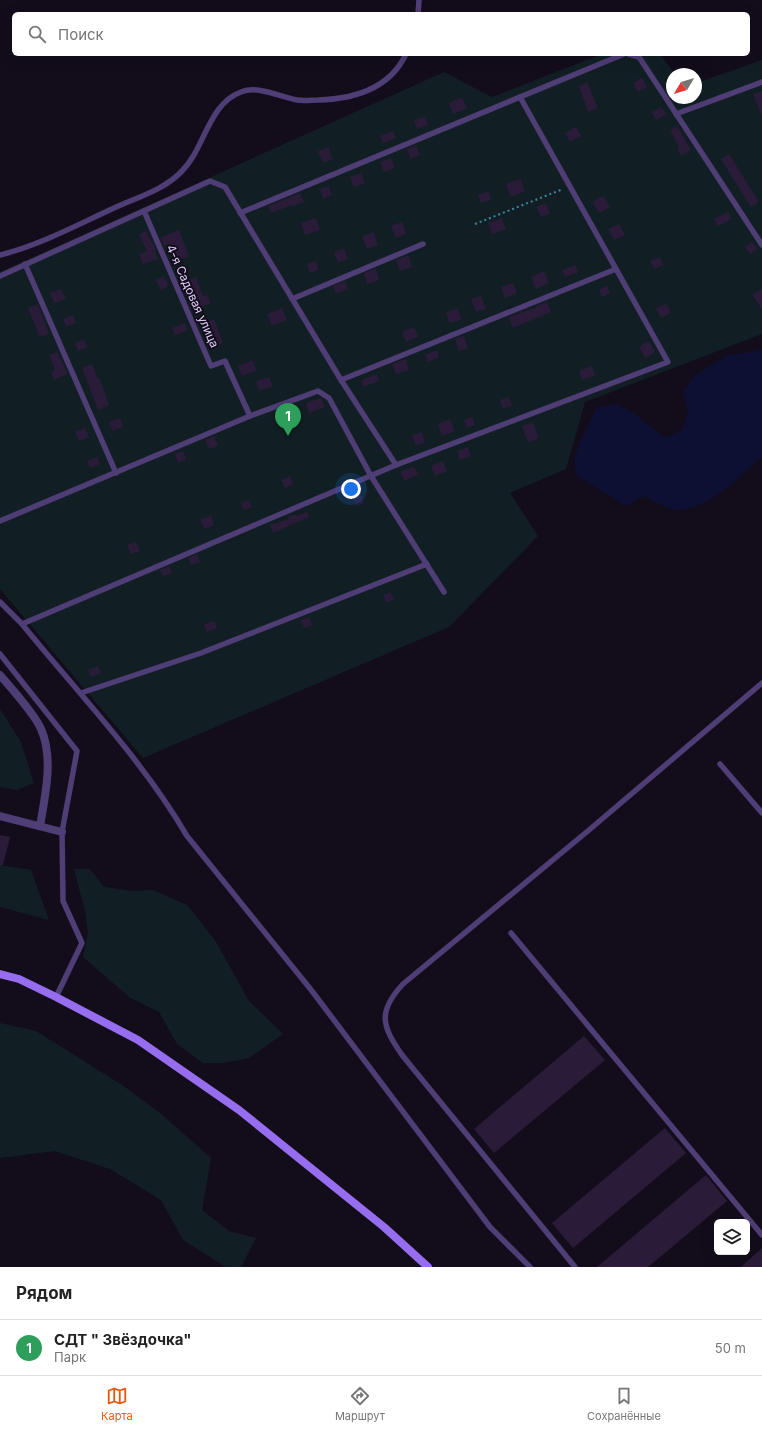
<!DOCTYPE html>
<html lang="ru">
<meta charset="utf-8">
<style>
body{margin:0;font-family:Inter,sans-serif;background:#f2f2f2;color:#222}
.controls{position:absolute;right:12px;bottom:12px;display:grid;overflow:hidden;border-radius:6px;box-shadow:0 4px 16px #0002}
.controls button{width:36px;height:36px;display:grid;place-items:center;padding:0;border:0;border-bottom:1px solid #e0e0e0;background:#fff;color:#222;font:20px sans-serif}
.compass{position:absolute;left:666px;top:68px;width:36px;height:36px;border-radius:50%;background:#fff;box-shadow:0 4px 16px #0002;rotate:232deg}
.you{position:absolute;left:351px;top:489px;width:14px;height:14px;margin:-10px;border:3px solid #fff;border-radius:50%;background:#1a73e8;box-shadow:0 0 0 6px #1a73e833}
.badge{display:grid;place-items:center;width:26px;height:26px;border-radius:50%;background:#ea580c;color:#fff;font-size:13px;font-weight:700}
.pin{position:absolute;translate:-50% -33px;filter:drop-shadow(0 1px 2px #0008)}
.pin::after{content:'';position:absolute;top:21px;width:14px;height:12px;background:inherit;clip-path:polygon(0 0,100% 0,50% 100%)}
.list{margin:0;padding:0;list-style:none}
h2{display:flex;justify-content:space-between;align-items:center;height:52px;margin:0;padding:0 16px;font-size:17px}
h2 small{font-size:13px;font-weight:400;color:#767676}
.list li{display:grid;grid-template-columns:26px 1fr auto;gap:12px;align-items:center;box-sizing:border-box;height:56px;padding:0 16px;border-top:1px solid #e0e0e0}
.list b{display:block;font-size:15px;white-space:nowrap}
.list p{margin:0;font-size:13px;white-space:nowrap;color:#767676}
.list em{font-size:13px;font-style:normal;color:#767676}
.icon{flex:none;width:22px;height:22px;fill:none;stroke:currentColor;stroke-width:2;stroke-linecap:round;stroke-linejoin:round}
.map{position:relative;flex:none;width:762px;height:1267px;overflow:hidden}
.search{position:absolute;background:#fff;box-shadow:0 4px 16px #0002;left:12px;right:12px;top:12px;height:44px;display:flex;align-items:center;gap:10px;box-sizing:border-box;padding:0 14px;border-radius:6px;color:#767676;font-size:15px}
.sheet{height:108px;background:#fff}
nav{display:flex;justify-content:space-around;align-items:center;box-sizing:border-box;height:56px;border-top:1px solid #e0e0e0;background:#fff;font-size:11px;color:#767676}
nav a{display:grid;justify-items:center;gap:2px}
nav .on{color:#ea580c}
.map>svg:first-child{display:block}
.green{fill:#111f24}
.water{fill:#0d1033}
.building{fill:#2a1b39}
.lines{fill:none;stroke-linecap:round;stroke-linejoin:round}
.path{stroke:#3988a1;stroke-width:2;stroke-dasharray:2 3;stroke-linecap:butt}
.lane{stroke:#4f3d75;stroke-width:5.5}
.street{stroke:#4f3d75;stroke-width:8}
.secondary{stroke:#976def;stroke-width:8}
.labels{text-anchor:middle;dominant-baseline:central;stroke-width:4;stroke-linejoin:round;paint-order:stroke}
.street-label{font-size:12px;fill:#dfccf9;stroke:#130d1b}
</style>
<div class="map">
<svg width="762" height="1267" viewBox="0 0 762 1267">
<rect width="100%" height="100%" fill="#130d1b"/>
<g class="green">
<polygon points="602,54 660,54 675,74 672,74 672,98 696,98 696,83 762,60 762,334 585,402 566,469 510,493 538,536 449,627 143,758 0,589 0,272 444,72 492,97"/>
<polygon points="0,709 21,742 34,783 17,790 0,787"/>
<polygon points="0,865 31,870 49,920 0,907"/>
<polygon points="74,869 90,869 104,887 133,891 153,890 187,905 215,940 249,1001 283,1034 249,1058 223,1063 203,1063 177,1044 159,1012 129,997 83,957 88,933 85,911"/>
<polygon points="0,1023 36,1031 122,1085 160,1113 211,1158 202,1210 229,1231 256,1238 241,1267 226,1267 183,1240 161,1200 110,1169 55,1151 0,1158"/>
</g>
<path class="water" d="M762,350V457C740,475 711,508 680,510C672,511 651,500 643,496L626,506L576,475L574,460L580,442L597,407L616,404L634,413L665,438L682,430L688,411L683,392L694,376L728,355Z"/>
<g class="building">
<polygon points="642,78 647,87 638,92 633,83"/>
<polygon points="587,82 598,108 588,112 579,86"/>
<polygon points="762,91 762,116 753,94"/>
<polygon points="462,97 467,108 453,114 449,103"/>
<polygon points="662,107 666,115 656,120 652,112"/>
<polygon points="425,116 428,125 417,129 414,121"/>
<polygon points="677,126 691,150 681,156 677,148 679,147 670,130"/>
<polygon points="576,127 581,136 570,142 565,133"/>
<polygon points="393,131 396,138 383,143 380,136"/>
<polygon points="416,145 420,155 411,159 407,149"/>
<polygon points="328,147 333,159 323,163 318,151"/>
<polygon points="729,154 759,202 751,207 721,159"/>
<polygon points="391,158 395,168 384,172 380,162"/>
<polygon points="361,173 365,183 354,187 350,177"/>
<polygon points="520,179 525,191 511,197 506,184"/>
<polygon points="329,186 332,195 323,199 320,189"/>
<polygon points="488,191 491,200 481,203 478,195"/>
<polygon points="300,193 304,202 293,206 292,205 271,213 268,206"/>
<polygon points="603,196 610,207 599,213 592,202"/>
<polygon points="546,203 550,213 541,217 536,207"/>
<polygon points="728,212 731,219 718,226 714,219"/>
<polygon points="316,218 320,230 305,235 301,223"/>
<polygon points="502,218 506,229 492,234 488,223"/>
<polygon points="402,222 406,234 396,238 391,226"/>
<polygon points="619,224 625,235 614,240 608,229"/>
<polygon points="179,230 189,256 176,261 170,244 164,246 160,238"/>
<polygon points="146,231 156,250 154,250 158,259 143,264 139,254 147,251 139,234"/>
<polygon points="374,232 378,245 367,249 362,236"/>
<polygon points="752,242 757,249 750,254 745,247"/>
<polygon points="344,248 348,259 338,263 334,252"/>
<polygon points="408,255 412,267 400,271 396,260"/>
<polygon points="660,257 663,265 654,269 650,261"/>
<polygon points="316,261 319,270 310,273 307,264"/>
<polygon points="575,265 578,272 565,277 562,270"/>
<polygon points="376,268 379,280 367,284 364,273"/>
<polygon points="544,271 549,283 536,289 531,277"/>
<polygon points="164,276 168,286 161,290 156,280"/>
<polygon points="196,277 203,296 207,295 211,303 195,309 184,282"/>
<polygon points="345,281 348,289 336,294 333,286"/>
<polygon points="513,283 517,293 505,298 501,287"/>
<polygon points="607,286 610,293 602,297 599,290"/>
<polygon points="61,289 66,299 54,303 50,293"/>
<polygon points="762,289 762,309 752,295"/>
<polygon points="481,296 486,309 476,312 471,299"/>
<polygon points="547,302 551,312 513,328 509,317 537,307 537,306"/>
<polygon points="666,303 671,313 661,318 656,309"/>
<polygon points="38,304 49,334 40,337 28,308"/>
<polygon points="282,308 287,320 272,326 267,314"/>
<polygon points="457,308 462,319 450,323 446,313"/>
<polygon points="73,315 76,323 66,327 63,319"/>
<polygon points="214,319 223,343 212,347 203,323"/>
<polygon points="185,323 188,330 175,335 172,328"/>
<polygon points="414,327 418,337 406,342 402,332"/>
<polygon points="464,336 468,348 459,351 455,339"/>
<polygon points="84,339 87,347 78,351 75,343"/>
<polygon points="649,341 655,352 645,358 639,346"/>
<polygon points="437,350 439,357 428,362 425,355"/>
<polygon points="57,352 68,374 54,380 51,372 55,370 49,355"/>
<polygon points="406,359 409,370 396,374 392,364"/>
<polygon points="252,360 257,370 242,376 238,366"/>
<polygon points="92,364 97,378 99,378 109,405 98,410 82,368"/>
<polygon points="592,366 595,375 582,380 579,371"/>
<polygon points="377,374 379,381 363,387 361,380"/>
<polygon points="269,377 273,386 259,391 256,381"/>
<polygon points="509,397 512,405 503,409 500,400"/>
<polygon points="321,398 325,407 309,413 306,403"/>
<polygon points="472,417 475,425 466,428 464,420"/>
<polygon points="120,418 123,427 113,431 109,422"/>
<polygon points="450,419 455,431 442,436 438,424"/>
<polygon points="533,422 539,438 528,442 522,426"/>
<polygon points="85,428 89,437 79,441 75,432"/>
<polygon points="422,432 425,442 416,446 412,435"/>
<polygon points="214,436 218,446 209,449 205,440"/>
<polygon points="468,447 471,456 460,460 457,451"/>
<polygon points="183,451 186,460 178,463 175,454"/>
<polygon points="97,457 100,464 90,468 87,461"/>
<polygon points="443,461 447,471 435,476 431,466"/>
<polygon points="414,466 418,475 404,481 400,472"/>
<polygon points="290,476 293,484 285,488 281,480"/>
<polygon points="360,492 364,503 357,506 352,495"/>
<polygon points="249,500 252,507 244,510 241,503"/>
<polygon points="307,512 309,517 273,533 270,525 289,519 288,517 295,514 296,516"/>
<polygon points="211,515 214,525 204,529 200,520"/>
<polygon points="136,542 140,551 131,554 127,545"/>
<polygon points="197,554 200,562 191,565 188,558"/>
<polygon points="169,566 172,573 163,576 160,570"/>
<polygon points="390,592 394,599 386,603 383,595"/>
<polygon points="309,617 312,625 304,628 301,620"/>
<polygon points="214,621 217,628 207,632 204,624"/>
<polygon points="98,666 101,673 91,677 88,670"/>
<polygon points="0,835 10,837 3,865 0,865"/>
<polygon points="584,1036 605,1060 494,1153 474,1129"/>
<polygon points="665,1128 686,1153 573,1248 552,1223"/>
<polygon points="706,1175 727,1201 648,1267 597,1267"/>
<polygon points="762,1248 762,1267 741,1267"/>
</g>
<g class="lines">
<polyline class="path" points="475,224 563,189"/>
<g class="lane">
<polyline points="418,14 419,0"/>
<polyline points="628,54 639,57 762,245"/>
<polyline points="676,114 762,82"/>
<polyline points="144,211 211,366 225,361 250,416"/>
<polyline points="240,213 624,54"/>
<path d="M0,255C40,245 77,225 114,208C138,197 164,190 182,171C205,148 208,104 241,92C258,85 280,97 297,100C304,101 311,100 318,100C354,99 390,88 406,54"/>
<polyline points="25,264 116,473"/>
<polyline points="0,276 210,181 225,187 341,380 396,465"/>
<polyline points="292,299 423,244"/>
<polyline points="341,380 616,269"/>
<polyline points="0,521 250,416 318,391 329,398 371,476 444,592"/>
<path d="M0,602L22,624C78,693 142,759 187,836L312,991L490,1227L530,1267"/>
<polyline points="22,624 396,465 668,362 520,97"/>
<polyline points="0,654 77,751 62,832 63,901 82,943 56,997"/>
<polyline points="81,693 201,653 427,564"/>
<polyline points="720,764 762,813"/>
<polyline points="511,933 762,1235"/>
<path d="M575,1267L402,1055C382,1026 377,1012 403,984L589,830L762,683"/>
</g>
<g class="street">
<path d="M0,675C11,688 35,714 41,729C54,758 45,796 40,826"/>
<polyline points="0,816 62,832"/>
</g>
<polyline class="secondary" points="0,974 19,979 56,997 138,1040 239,1110 384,1227 428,1267"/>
</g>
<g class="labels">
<g class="street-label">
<text transform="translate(193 296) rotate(66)">4-я Садовая улица</text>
</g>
</g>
</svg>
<div class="controls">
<button><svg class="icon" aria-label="layers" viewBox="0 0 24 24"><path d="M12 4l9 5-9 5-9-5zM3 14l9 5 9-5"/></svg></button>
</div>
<svg class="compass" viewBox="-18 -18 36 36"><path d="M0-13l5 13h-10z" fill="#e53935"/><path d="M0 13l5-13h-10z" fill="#767676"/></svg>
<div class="you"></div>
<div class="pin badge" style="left:288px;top:436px;background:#2e9e5b">1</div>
<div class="search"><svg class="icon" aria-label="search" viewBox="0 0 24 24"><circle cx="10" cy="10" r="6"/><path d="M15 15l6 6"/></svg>Поиск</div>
</div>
<section class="sheet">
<h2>Рядом<small></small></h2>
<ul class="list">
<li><span class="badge" style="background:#2e9e5b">1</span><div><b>СДТ &quot; Звёздочка&quot;</b><p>Парк</p></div><em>50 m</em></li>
</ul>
</section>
<nav>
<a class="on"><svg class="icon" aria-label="map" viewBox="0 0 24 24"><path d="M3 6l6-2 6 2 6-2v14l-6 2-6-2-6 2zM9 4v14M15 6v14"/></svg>Карта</a>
<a><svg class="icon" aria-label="directions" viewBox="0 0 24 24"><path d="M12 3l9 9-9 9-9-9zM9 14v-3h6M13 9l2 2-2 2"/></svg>Маршрут</a>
<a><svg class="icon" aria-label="saved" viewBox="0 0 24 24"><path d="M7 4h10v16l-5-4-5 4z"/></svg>Сохранённые</a>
</nav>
